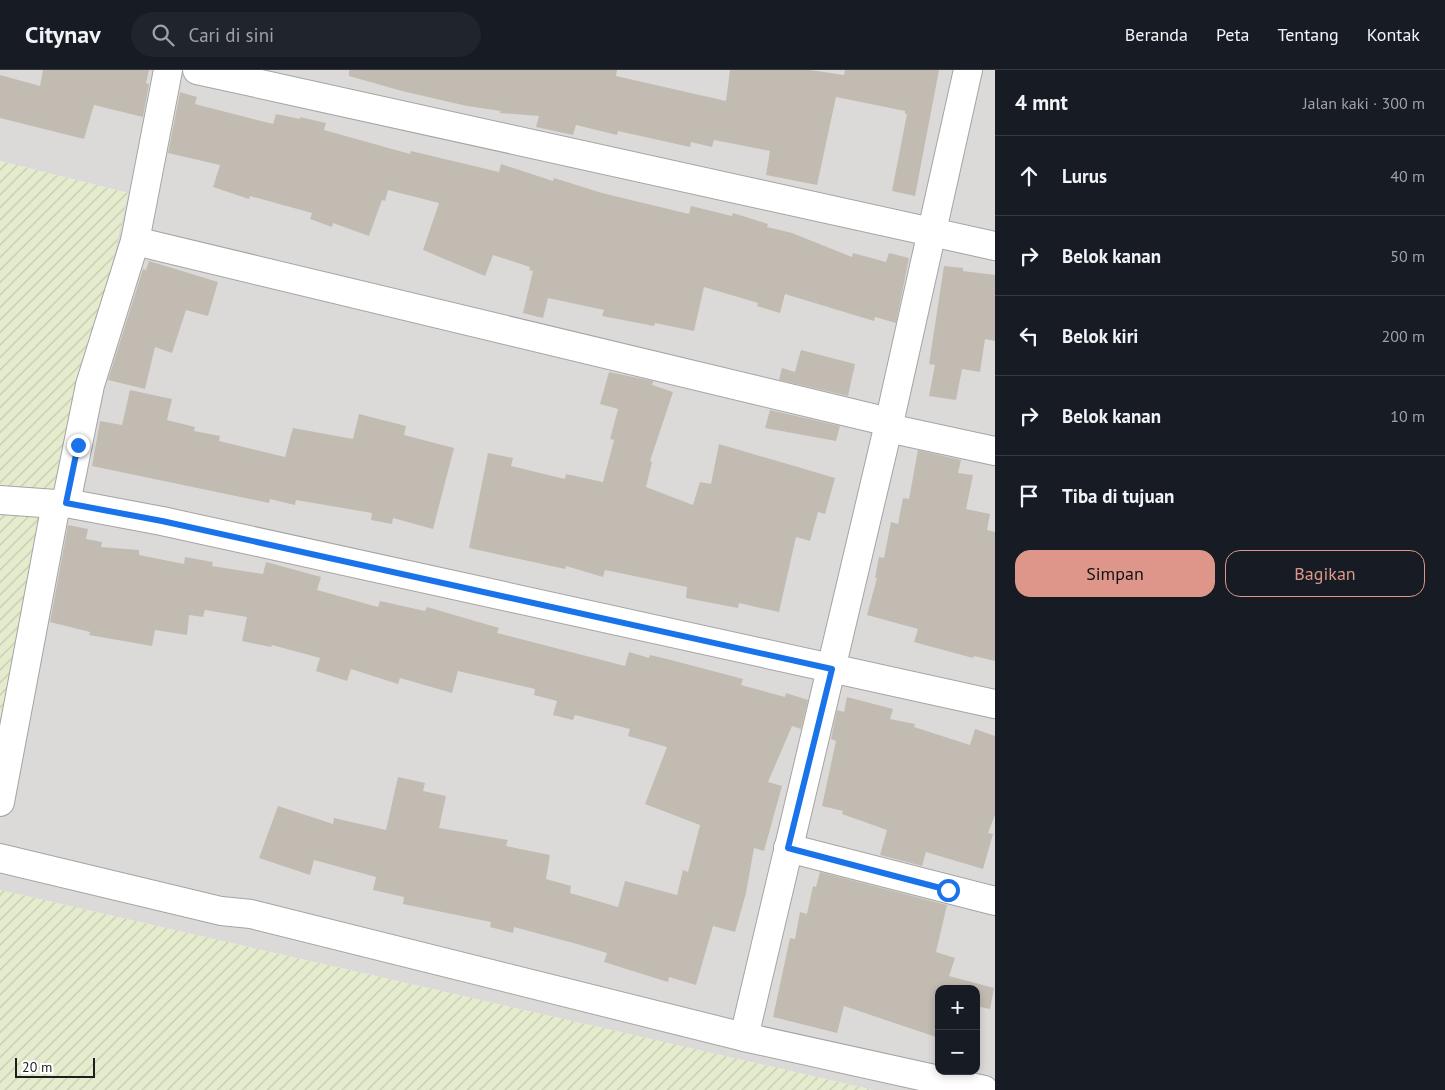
<!DOCTYPE html>
<html lang="id">
<meta charset="utf-8">
<style>
body{margin:0;font-family:"PT Sans",sans-serif;background:#20242c;color:#f1f3f6}
.controls{position:absolute;right:15px;bottom:15px;display:grid;overflow:hidden;border-radius:10px;box-shadow:0 2px 8px #0003}
.controls button{width:45px;height:45px;display:grid;place-items:center;padding:0;border:0;border-bottom:1px solid #363941;background:#171b24;color:#f1f3f6;font:25px sans-serif}
.scale{position:absolute;left:15px;bottom:12px;width:80px;box-sizing:border-box;padding-left:5px;border:2px solid #1d1d1d;border-top:0;font-size:14px;line-height:18px;white-space:nowrap;color:#1d1d1d;-webkit-text-stroke:4px #fff;paint-order:stroke}
.stop{position:absolute;width:15px;height:15px;margin:-11px;border:4px solid #1a73e8;border-radius:50%;background:#fff}
.stop.end{background:#1a73e8;border-color:#fff;box-shadow:0 1px 5px #0008}
.list{margin:0;padding:0;list-style:none}
h2{display:flex;justify-content:space-between;align-items:center;height:65px;margin:0;padding:0 20px;font-size:21px}
h2 small{font-size:16px;font-weight:400;color:#9ea1a6}
.list li{display:grid;grid-template-columns:32px 1fr auto;gap:15px;align-items:center;box-sizing:border-box;height:80px;padding:0 20px;border-top:1px solid #363941}
.list b{display:block;font-size:19px;white-space:nowrap}
.list em{font-size:16px;font-style:normal;color:#9ea1a6}
.actions{display:flex;gap:10px;padding:15px 20px}
.actions a{flex:1;padding:11px 0;border:1px solid #dd9689;border-radius:15px;text-align:center;font-size:18px;color:#dd9689}
.actions .main{background:#dd9689;color:#111}
.icon{flex:none;width:28px;height:28px;fill:none;stroke:currentColor;stroke-width:2;stroke-linecap:round;stroke-linejoin:round}
.map{position:relative;flex:none;width:995px;height:1020px;overflow:hidden}
header{display:flex;align-items:center;gap:30px;box-sizing:border-box;height:70px;padding:0 25px;background:#171b24;border-bottom:1px solid #363941}
header strong{font-size:24px}
nav{display:flex;gap:28px;margin-inline-start:auto;font-size:18px}
.search{width:350px;height:45px;background:#20242c;display:flex;align-items:center;gap:12px;box-sizing:border-box;padding:0 18px;border-radius:28px;color:#9ea1a6;font-size:19px}
main{display:flex}
aside{flex:1;background:#171b24}
.map>svg:first-child{display:block}
.residential{fill:#dbdad9;fill-rule:evenodd}
.farmland{fill:url(#farmland-furrows)}
.building{fill:#c2bbb2}
.lines{fill:none;stroke-linecap:round;stroke-linejoin:round}
.minor-casing{stroke:#a4a4a4;stroke-width:30}
.minor{stroke:#fff;stroke-width:28}
.route{stroke:#1a73e8;stroke-width:6}
</style>
<header>
<strong>Citynav</strong>
<div class="search"><svg class="icon" aria-label="search" viewBox="0 0 24 24"><circle cx="10" cy="10" r="6"/><path d="M15 15l6 6"/></svg>Cari di sini</div>
<nav><a>Beranda</a><a>Peta</a><a>Tentang</a><a>Kontak</a></nav>
</header>
<main>
<div class="map">
<svg width="995" height="1020" viewBox="0 0 995 1020">
<defs>
<pattern id="farmland-furrows" width="10" height="10" patternUnits="userSpaceOnUse" patternTransform="scale(1.25)"><rect width="10" height="10" fill="#e5ecce"/><path d="M-1 1l2-2M0 10L10 0M9 11l2-2" fill="none" stroke="#c4cab0"/></pattern>
</defs>
<rect width="100%" height="100%" fill="#eeece2"/>
<path class="residential" d="M0,0H995V1020H873L0,820V698L128,123L0,91ZM939,919H976V1001H939Z"/>
<g class="farmland">
<polygon points="0,91 128,123 0,698"/>
<polygon points="0,820 873,1020 0,1020"/>
</g>
<g class="building">
<polygon points="43,0 149,0 146,13 149,14 143,47 94,35 84,69 0,48 0,5 40,16"/>
<polygon points="349,0 617,0 616,6 726,31 730,0 810,0 844,5 845,0 939,0 915,126 892,121 907,44 905,44 905,41 836,27 817,115 766,105 770,81 714,70 712,77 691,72 690,77 618,61 617,65 576,55 573,65 536,57 539,46 500,43 501,41 467,36 402,21 349,6"/>
<polygon points="180,22 197,27 195,34 273,54 276,44 300,49 300,47 326,53 324,60 410,84 411,81 499,102 501,94 553,111 554,108 602,123 689,144 691,136 732,146 733,143 768,154 767,157 792,163 852,187 853,183 886,192 889,183 909,188 896,253 875,247 874,251 785,224 780,243 757,236 758,233 704,217 694,261 655,253 654,256 602,246 604,240 548,228 543,248 523,243 533,201 529,200 530,197 493,185 485,206 423,180 439,133 388,120 385,131 382,130 369,166 333,153 332,157 310,149 312,143 250,126 249,129 213,117 220,95 168,83"/>
<polygon points="149,191 218,212 208,246 186,240 172,283 155,277 145,319 108,310 143,199 146,200"/>
<polygon points="944,196 963,198 963,201 995,205 995,271 985,269 980,302 962,299 956,330 929,326 935,295 929,294"/>
<polygon points="801,280 855,294 848,326 779,310 782,298 795,302"/>
<polygon points="609,302 653,311 652,315 673,322 650,391 652,392 646,417 693,435 700,412 711,414 719,374 835,408 825,444 818,442 810,471 796,467 779,542 739,533 738,538 686,528 687,517 605,500 603,507 566,496 565,499 469,478 488,383 513,388 511,396 565,409 566,404 603,412 614,370 610,369 618,339 600,334"/>
<polygon points="130,320 172,329 167,350 195,357 194,361 220,366 219,371 285,387 293,358 353,369 359,344 406,356 404,365 454,378 433,459 393,448 392,454 371,450 372,443 296,430 295,435 270,429 269,433 92,396 100,351 122,355"/>
<polygon points="770,340 840,356 836,371 765,358"/>
<polygon points="918,380 961,390 958,403 973,405 966,439 990,444 987,460 995,462 995,591 974,586 973,588 914,572 918,559 867,545 877,508 875,508 879,487 884,488 891,452 898,454 903,428 909,429"/>
<polygon points="68,455 88,459 86,469 102,472 101,477 139,480 139,485 184,494 185,487 213,492 212,496 263,504 266,492 321,507 317,520 378,537 380,531 425,541 427,537 499,558 497,563 625,596 629,582 649,588 650,585 667,589 743,609 741,615 785,627 786,623 808,630 801,659 792,656 768,712 782,716 764,781 754,778 746,823 735,862 713,856 696,915 669,907 668,912 604,892 607,883 577,874 514,857 513,863 490,857 491,852 403,834 404,827 373,820 376,807 314,790 310,805 259,788 278,736 333,754 334,748 386,760 398,707 425,713 423,721 446,726 439,758 508,770 506,776 550,785 546,809 571,816 570,823 618,837 625,811 677,825 683,800 688,802 700,755 645,734 667,677 628,666 630,659 575,645 573,650 553,645 557,631 534,625 535,619 458,601 452,623 400,608 398,614 351,599 347,611 316,601 320,588 272,575 271,577 242,571 247,547 205,540 203,547 189,545 187,565 155,560 152,576 89,565 90,562 50,552"/>
<polygon points="847,627 893,639 890,649 915,654 914,657 970,675 975,659 995,666 995,745 988,763 993,764 983,799 926,782 922,796 880,785 887,760 842,744 843,741 822,736 836,671 831,669 837,640 844,642"/>
<polygon points="820,802 947,835 936,882 955,888 949,906 994,918 990,939 976,936 976,919 939,919 939,968 844,936 837,963 773,947 790,868 795,869 800,842 807,844 813,816 816,817"/>
</g>
<g class="lines">
<defs>
<g id="minor">
<polyline points="168,0 135,171 90,315 66,433 162,451 995,634"/>
<polyline points="197,0 995,176"/>
<polyline points="135,171 889,352"/>
<polyline points="888,358 995,381"/>
<polyline points="0,430 56,434"/>
<polyline points="0,732 56,434 66,433"/>
<polyline points="788,778 995,831"/>
<polyline points="0,788 221,841 251,844 744,967 984,1020"/>
<polyline points="744,967 888,358 968,0"/>
</g>
</defs>
<use href="#minor" class="minor-casing"/>
<use href="#minor" class="minor"/>
</g>
<g class="lines">
<polyline class="route" points="78,375 66,433 162,451 832,599 788,778 948,820"/>
</g>
</svg>
<div class="controls">
<button>+</button>
<button>−</button>
</div>
<div class="scale">20 m</div>
<div class="stop" style="left:948px;top:820px"></div>
<div class="stop end" style="left:78px;top:375px"></div>
</div>
<aside>
<h2>4 mnt<small>Jalan kaki · 300 m</small></h2>
<ul class="list">
<li><svg class="icon" aria-label="ahead" viewBox="0 0 24 24"><path d="M12 20V5M6 11l6-6 6 6"/></svg><div><b>Lurus</b></div><em>40 m</em></li>
<li><svg class="icon" aria-label="right" viewBox="0 0 24 24"><path d="M7 20v-9h11M14 6l5 5-5 5"/></svg><div><b>Belok kanan</b></div><em>50 m</em></li>
<li><svg class="icon" aria-label="left" viewBox="0 0 24 24"><path d="M17 20v-9H6M10 6l-5 5 5 5"/></svg><div><b>Belok kiri</b></div><em>200 m</em></li>
<li><svg class="icon" aria-label="right" viewBox="0 0 24 24"><path d="M7 20v-9h11M14 6l5 5-5 5"/></svg><div><b>Belok kanan</b></div><em>10 m</em></li>
<li><svg class="icon" aria-label="arrive" viewBox="0 0 24 24"><path d="M6 21V4h12l-3 4 3 4H6"/></svg><div><b>Tiba di tujuan</b></div></li>
</ul>
<div class="actions"><a class="main">Simpan</a><a>Bagikan</a></div>
</aside>
</main>
